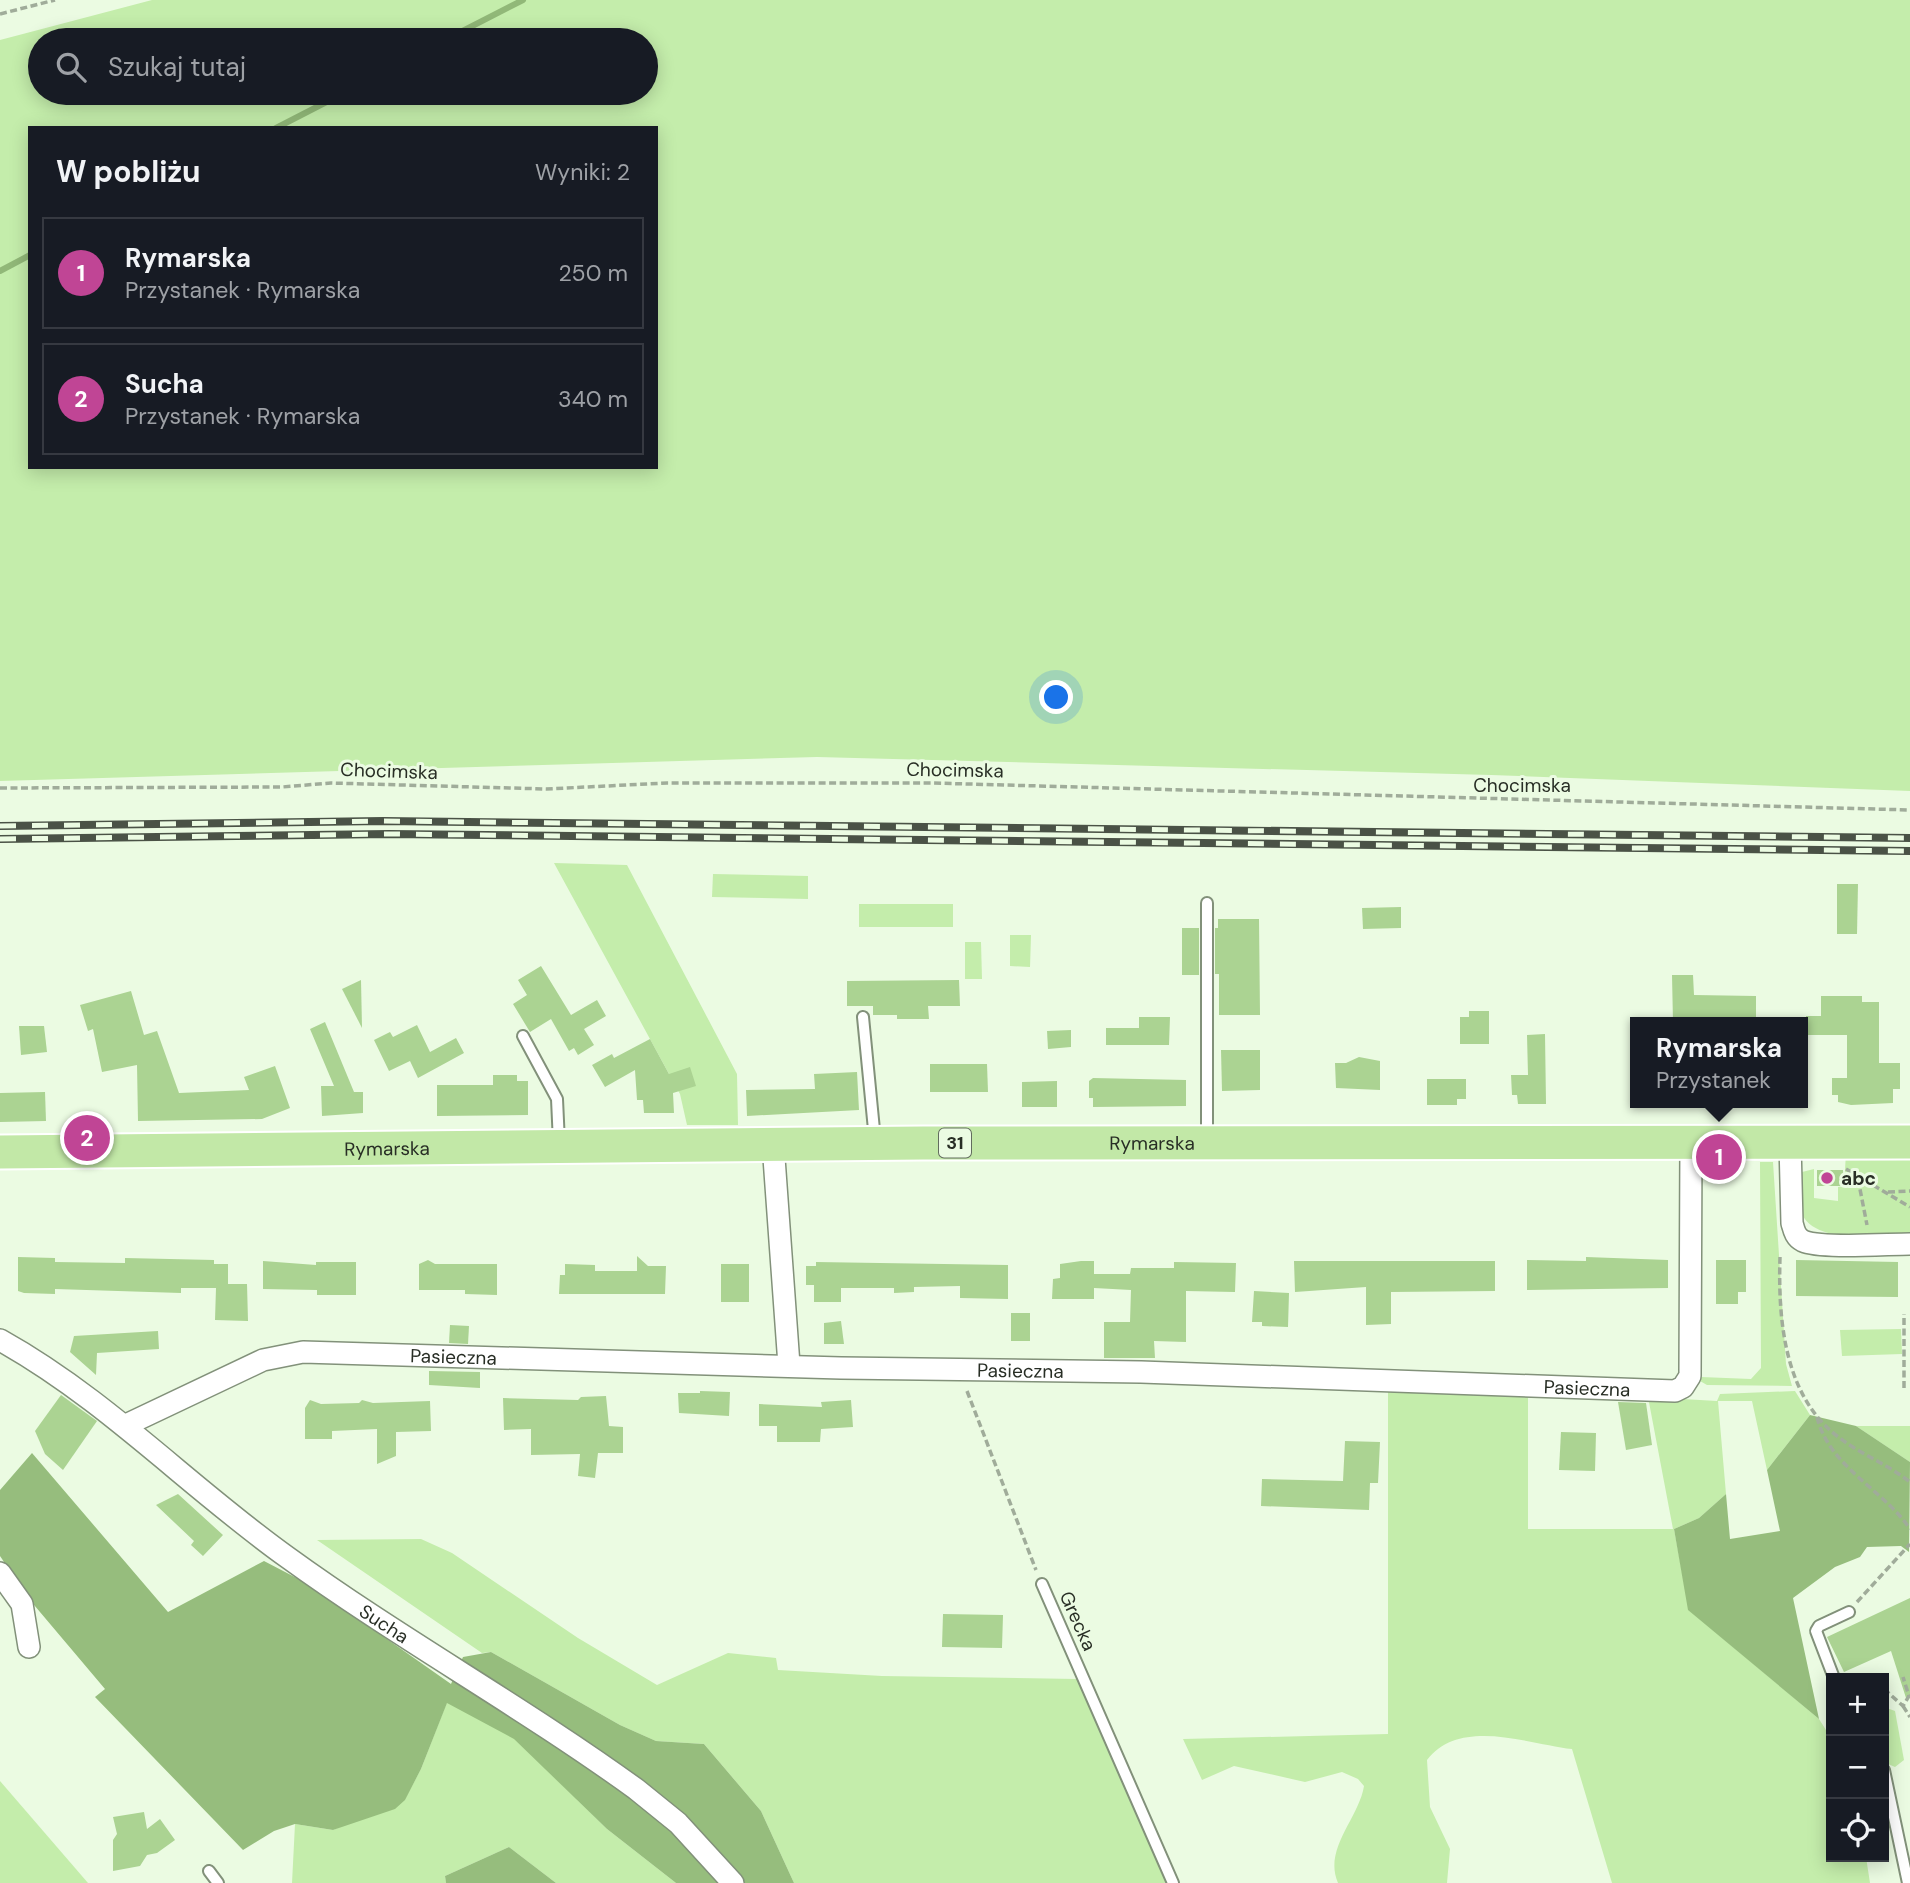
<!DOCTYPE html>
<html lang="pl">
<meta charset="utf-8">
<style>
body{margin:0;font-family:"DM Sans",sans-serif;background:#20242c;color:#f1f3f6}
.controls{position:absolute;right:21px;bottom:21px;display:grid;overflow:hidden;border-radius:0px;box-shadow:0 4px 18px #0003}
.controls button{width:63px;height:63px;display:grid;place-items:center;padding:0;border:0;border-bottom:2px solid #363941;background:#171b24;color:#f1f3f6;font:35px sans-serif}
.you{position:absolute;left:1057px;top:698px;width:24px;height:24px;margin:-18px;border:5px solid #fff;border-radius:50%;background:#1a73e8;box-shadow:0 0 0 10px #1a73e833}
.badge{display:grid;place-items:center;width:46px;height:46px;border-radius:50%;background:#c04595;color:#fff;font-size:23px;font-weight:700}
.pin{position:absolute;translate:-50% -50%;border:4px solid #fff;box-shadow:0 2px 7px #0006}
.popup{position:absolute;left:1630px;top:1017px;width:178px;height:91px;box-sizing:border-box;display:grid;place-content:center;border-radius:0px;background:#171b24;filter:drop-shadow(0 2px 5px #0005);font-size:23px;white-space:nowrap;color:#9ea1a6}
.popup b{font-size:26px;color:#f1f3f6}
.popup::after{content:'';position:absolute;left:50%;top:100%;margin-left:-14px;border:14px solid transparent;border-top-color:#171b24}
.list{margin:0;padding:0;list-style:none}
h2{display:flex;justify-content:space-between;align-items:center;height:91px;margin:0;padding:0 28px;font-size:30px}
h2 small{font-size:23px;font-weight:400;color:#9ea1a6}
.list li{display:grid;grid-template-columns:46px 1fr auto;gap:21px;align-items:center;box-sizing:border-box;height:112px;margin:0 14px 14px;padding:0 14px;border:2px solid #363941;border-radius:0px}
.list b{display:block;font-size:26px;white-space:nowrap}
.list p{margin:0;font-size:23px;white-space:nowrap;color:#9ea1a6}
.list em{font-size:23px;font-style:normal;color:#9ea1a6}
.icon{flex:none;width:38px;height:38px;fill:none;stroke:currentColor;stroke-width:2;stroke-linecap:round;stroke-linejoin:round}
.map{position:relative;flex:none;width:1910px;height:1883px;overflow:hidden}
.search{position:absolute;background:#171b24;box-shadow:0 4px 18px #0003;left:28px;top:28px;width:630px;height:77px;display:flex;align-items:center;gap:18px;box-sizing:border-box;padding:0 24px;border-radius:38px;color:#9ea1a6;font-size:26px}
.panel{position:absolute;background:#171b24;box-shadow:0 4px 18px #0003;left:28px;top:126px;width:630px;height:343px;border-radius:0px}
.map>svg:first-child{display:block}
.green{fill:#c4edab;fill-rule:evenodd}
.forest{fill:#96bd7d}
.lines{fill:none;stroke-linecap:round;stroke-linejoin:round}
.stream{stroke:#91b878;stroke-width:6}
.building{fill:#abd392}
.service-casing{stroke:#82917a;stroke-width:14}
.minor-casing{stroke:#82917a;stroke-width:24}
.primary-casing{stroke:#fff;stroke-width:37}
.path{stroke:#a0ac9a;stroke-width:3.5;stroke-dasharray:7 3.5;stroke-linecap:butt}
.service{stroke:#fff;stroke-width:10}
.minor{stroke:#fff;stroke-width:21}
.primary{stroke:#c2e8a7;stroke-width:33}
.rail-casing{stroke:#4a5246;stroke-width:8}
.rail{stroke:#ebfbe2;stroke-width:5;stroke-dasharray:16;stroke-linecap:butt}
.poi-dot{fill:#c04595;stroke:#ebfbe2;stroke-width:2.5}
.labels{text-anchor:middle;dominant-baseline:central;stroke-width:6;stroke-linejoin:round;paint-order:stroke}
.shield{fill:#ebfbe2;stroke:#626c5e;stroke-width:2}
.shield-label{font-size:18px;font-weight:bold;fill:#282e25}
.street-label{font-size:19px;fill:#282e25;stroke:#ebfbe2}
.poi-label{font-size:19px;font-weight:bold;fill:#282e25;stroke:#ebfbe2;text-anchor:start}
</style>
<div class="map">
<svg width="1910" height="1883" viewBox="0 0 1910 1883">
<rect width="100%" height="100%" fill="#ebfbe2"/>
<g class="green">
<path d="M152,0H1910V791L1491,775L817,757L0,781V40ZM40,40H646V93H40ZM30,128H656V467H30Z"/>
<polygon points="554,863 627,865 737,1074 738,1125 687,1125 680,1094"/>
<polygon points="713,874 808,876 808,899 712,897"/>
<rect x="859" y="904" width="94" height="23"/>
<polygon points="1010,935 1031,935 1030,967 1010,966"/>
<polygon points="965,942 981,942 982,979 965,979"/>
<path d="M1846,1153L1910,1154V1236C1882,1236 1816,1245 1802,1214C1798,1204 1800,1186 1799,1175L1802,1172L1814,1169V1198L1838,1201V1187L1844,1186Z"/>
<polygon points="1760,1162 1773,1162 1786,1364 1792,1386 1707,1385 1700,1381 1701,1377 1751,1379 1761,1368"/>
<polygon points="1901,1329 1902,1354 1842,1356 1840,1330"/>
<path d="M1795,1391L1810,1415L1767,1470L1752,1401H1718L1726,1494L1699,1518L1674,1529L1689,1610L1819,1719L1831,1738V1857H1866L1870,1883H1612L1572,1749C1528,1744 1460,1717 1427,1760L1430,1807L1450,1849L1447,1883H1338C1323,1849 1359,1818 1364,1786L1358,1779L1342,1772L1305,1782L1234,1766L1202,1780L1183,1739L1388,1734V1392L1528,1396V1529H1673L1648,1397L1717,1401L1720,1394Z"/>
<polygon points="1856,1426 1910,1426 1910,1462"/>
<polygon points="421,1539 452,1553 578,1638 657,1685 728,1653 776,1658 778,1670 882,1676 1077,1679 1109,1746 1167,1883 794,1883 761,1811 704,1744 656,1741 620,1725 491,1652 482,1653 317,1540"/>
<polygon points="447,1702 514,1738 607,1829 676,1883 556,1883 509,1847 445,1876 446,1883 292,1883 295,1824 333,1830 405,1799 421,1769"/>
<polygon points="1884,1707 1895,1711 1904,1760 1895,1767 1888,1764 1884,1746"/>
<polygon points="0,1781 88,1883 0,1883"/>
</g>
<g class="forest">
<polygon points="1810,1415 1856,1426 1910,1462 1909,1552 1901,1546 1867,1547 1860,1557 1835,1567 1793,1598 1819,1719 1688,1610 1674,1529 1699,1518 1726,1494 1730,1539 1780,1531 1767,1470"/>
<polygon points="32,1453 168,1612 264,1561 310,1585 451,1684 463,1657 491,1652 620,1725 656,1741 704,1744 761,1811 794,1883 676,1883 607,1829 514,1739 447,1703 421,1769 405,1800 395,1809 333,1830 295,1824 274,1831 243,1850 95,1697 105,1689 29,1599 0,1556 0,1490"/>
<polygon points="509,1847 556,1883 446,1883 445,1876"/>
</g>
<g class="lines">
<g class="stream">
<polyline points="445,40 523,0"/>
<polyline points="276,128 344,93"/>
<polyline points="0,271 30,255"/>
</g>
</g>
<g class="building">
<polygon points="1837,884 1858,884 1857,934 1837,934"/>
<polygon points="1401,907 1401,928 1363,929 1362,908"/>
<polygon points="1218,919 1259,919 1260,1015 1219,1015 1219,974 1215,974 1215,928 1218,928"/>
<rect x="1182" y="928" width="17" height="47"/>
<polygon points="541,966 571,1015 597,1000 606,1016 584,1029 594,1045 578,1055 574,1048 569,1051 551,1019 530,1032 513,1004 527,995 518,980"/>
<polygon points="1672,975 1693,975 1694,995 1756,996 1756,1022 1736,1022 1737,1018 1693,1017 1693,1022 1673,1022"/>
<polygon points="361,980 362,1028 342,989"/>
<polygon points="959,980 960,1006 928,1006 929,1019 897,1019 897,1015 873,1015 873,1006 847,1006 847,981"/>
<polygon points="131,991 144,1035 157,1031 179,1093 249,1090 244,1077 275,1066 290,1108 262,1119 138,1121 137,1065 102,1072 93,1029 88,1031 80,1005"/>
<polygon points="1821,996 1862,996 1862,1002 1879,1002 1879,1063 1900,1063 1900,1089 1893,1089 1893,1103 1851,1105 1838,1102 1838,1095 1832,1095 1832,1078 1847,1078 1847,1035 1806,1035 1806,1016 1821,1016"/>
<polygon points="1469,1011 1489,1011 1489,1044 1460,1044 1460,1017 1469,1017"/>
<polygon points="1139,1017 1170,1017 1169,1045 1106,1045 1106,1028 1139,1028"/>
<polygon points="325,1022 354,1092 363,1092 363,1113 322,1116 321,1086 334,1086 310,1029"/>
<polygon points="417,1025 430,1052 456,1038 464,1053 418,1078 410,1061 389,1071 374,1040 390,1032 393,1037"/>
<polygon points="19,1026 44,1026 47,1052 21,1055"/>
<polygon points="1071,1030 1071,1047 1048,1049 1047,1031"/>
<polygon points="1545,1034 1546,1104 1518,1104 1517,1095 1512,1095 1511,1075 1528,1075 1527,1035"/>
<polygon points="650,1039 669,1074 690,1067 696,1086 673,1093 674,1113 644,1113 643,1100 637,1100 635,1070 605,1087 592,1065 612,1054 614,1058"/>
<polygon points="1221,1050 1260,1050 1260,1090 1222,1091"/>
<polygon points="1359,1057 1380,1061 1380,1090 1336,1088 1335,1063 1346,1063"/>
<polygon points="930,1064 987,1064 988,1092 930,1092"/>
<polygon points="857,1072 859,1110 747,1116 746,1090 815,1089 814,1074"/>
<polygon points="493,1075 517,1075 517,1081 528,1081 528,1115 437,1116 437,1085 493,1085"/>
<polygon points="1093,1078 1186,1080 1186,1106 1093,1107 1093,1098 1089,1098 1089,1081"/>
<polygon points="1427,1079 1466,1079 1466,1099 1457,1099 1457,1105 1427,1105"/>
<polygon points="1057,1081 1057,1107 1022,1107 1022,1082"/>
<polygon points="45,1092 46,1121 0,1122 0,1093"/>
<polygon points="1817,1170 1843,1170 1844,1186 1817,1186"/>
<polygon points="637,1256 648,1266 666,1266 665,1294 559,1294 560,1275 565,1275 565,1264 595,1265 595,1271 637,1271"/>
<polygon points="18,1257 55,1258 55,1262 125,1263 125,1258 214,1260 214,1264 228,1264 228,1284 247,1284 248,1321 215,1320 216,1288 181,1288 181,1293 55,1289 55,1294 24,1293 18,1291"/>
<polygon points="1586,1257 1668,1260 1668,1288 1527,1290 1527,1260 1586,1261"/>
<polygon points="428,1260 435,1264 497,1264 497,1295 465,1294 465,1290 419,1290 419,1264"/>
<polygon points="1716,1260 1746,1260 1746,1292 1738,1292 1738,1304 1716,1304"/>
<polygon points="1796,1260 1898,1262 1898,1297 1796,1296"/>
<polygon points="263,1261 316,1265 316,1262 356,1262 356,1295 317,1295 317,1290 263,1289"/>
<polygon points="1081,1261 1094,1261 1094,1274 1130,1274 1131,1268 1174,1268 1174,1262 1236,1263 1235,1292 1186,1291 1186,1342 1154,1341 1155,1358 1104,1358 1104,1322 1130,1322 1131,1290 1094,1288 1094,1299 1052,1299 1053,1279 1060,1278 1060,1264"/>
<polygon points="1294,1261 1495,1261 1495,1291 1391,1292 1391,1324 1366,1325 1366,1287 1295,1292"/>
<polygon points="816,1262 1008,1265 1008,1299 960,1298 960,1286 914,1287 914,1292 894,1293 894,1288 841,1288 841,1302 814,1302 814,1285 806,1285 806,1266 816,1266"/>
<rect x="721" y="1264" width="28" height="38"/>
<polygon points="1254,1291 1289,1293 1288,1327 1262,1326 1262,1322 1252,1322"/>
<rect x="1011" y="1313" width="19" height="28"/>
<polygon points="841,1321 844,1344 824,1344 824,1323"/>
<polygon points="450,1325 469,1326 468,1344 449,1343"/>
<polygon points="158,1331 159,1349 97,1353 96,1375 70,1352 74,1336"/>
<polygon points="429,1371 480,1372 480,1388 429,1385"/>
<polygon points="700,1391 730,1392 729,1416 679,1413 678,1393 700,1393"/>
<polygon points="61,1395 97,1421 63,1470 45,1454 35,1431"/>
<polygon points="606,1396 609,1426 623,1427 623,1453 598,1453 595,1478 578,1476 580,1454 531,1455 531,1429 504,1430 503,1398 578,1400 581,1397"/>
<polygon points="310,1400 321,1404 359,1403 362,1400 373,1403 430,1401 431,1431 396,1432 396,1456 377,1464 377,1429 332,1431 332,1439 305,1439 305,1408"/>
<polygon points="851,1400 853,1427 821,1429 820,1442 777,1442 777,1426 759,1426 759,1404 822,1407 821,1402"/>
<polygon points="1618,1402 1646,1403 1652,1445 1626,1450"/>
<polygon points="1561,1432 1596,1433 1595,1471 1559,1470"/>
<polygon points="1345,1441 1380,1442 1378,1483 1370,1483 1369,1510 1261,1506 1262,1479 1343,1481"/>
<polygon points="178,1494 223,1535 203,1556 191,1545 194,1541 156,1505"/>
<polygon points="1910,1598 1910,1698 1906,1698 1891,1651 1844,1672 1827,1637"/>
<polygon points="943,1614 1003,1615 1002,1648 942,1647"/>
<polygon points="144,1812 147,1829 160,1819 175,1840 157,1853 147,1855 140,1866 113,1871 113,1840 117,1834 113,1817"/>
</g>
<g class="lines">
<defs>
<g id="service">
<polyline points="1207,903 1207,1140"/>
<polyline points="863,1017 875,1140"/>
<polyline points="523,1036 557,1099 559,1143"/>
<polyline points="1042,1584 1173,1883"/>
<polyline points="1834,1678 1816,1631 1819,1626 1849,1612"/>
<polyline points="1884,1770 1908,1883"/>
<polyline points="209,1871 218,1883"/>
</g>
<g id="minor">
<path d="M1790,1143L1792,1223C1794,1230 1795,1237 1803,1241C1821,1249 1887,1244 1910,1244"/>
<polyline points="773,1144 789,1365"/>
<path id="s1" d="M0,1340C106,1399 189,1487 287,1557C400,1639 523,1707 636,1789L678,1823L733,1883"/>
<path id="s2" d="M126,1425L263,1360L303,1352L841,1368L1141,1372L1675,1391L1683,1387L1690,1376L1691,1143"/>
<polyline points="0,1573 22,1604 29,1647"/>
</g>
<g id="primary">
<path id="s3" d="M0,1152L923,1143L1910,1142"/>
</g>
</defs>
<use href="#service" class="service-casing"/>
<use href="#minor" class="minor-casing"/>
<use href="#primary" class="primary-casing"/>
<g class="path">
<polyline points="0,14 55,0"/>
<polyline points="0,788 282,787 331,783 546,789 667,783 932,783 1910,810"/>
<polyline points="1846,1169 1910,1207"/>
<polyline points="1858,1179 1867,1225"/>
<polyline points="1888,1192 1910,1191"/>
<path d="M1780,1257C1778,1319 1784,1395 1837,1436C1860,1454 1887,1464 1910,1482"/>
<polyline points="1904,1388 1904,1314"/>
<polyline points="967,1391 1036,1570"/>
<path d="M1817,1417C1829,1467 1883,1489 1910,1529"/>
<polyline points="1857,1602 1910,1544"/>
<polyline points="1884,1689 1903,1706 1909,1696 1903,1677"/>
<polyline points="1903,1706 1910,1717"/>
</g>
<use href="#service" class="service"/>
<use href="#minor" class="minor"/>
<use href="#primary" class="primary"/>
<defs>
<g id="rail">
<polyline points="0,826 383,821 1910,838"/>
<polyline points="0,839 389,834 1910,851"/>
</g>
</defs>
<use href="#rail" class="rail-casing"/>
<use href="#rail" class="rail"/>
</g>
<circle class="poi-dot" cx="1827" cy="1178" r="7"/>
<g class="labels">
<rect class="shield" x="939" y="1128.5" width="32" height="29" rx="5"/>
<g class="shield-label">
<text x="955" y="1143">31</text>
</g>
<g class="street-label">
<text transform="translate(955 770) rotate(1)">Chocimska</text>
<text transform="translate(389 771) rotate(2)">Chocimska</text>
<text x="1522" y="785">Chocimska</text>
<text stroke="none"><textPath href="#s3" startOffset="1152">Rymarska</textPath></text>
<text stroke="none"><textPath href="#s3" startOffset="387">Rymarska</textPath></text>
<text stroke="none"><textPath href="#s2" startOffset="343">Pasieczna</textPath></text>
<text stroke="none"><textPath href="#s2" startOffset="910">Pasieczna</textPath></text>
<text stroke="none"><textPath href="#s2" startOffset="1477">Pasieczna</textPath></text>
<text transform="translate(1078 1621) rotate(66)">Grecka</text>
<text stroke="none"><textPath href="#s1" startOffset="478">Sucha</textPath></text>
</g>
<g class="poi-label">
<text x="1841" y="1178">abc</text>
</g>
</g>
</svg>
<div class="controls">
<button>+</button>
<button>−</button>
<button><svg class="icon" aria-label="locate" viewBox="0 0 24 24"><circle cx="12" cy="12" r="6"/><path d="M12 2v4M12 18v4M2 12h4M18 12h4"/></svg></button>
</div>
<div class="you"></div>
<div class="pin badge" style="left:1719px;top:1157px">1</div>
<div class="popup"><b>Rymarska</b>Przystanek</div>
<div class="pin badge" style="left:87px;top:1138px">2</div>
<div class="search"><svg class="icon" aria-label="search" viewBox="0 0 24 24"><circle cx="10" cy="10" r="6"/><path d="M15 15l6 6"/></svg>Szukaj tutaj</div>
<section class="panel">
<h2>W pobliżu<small>Wyniki: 2</small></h2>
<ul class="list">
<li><span class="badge">1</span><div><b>Rymarska</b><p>Przystanek · Rymarska</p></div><em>250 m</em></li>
<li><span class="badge">2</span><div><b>Sucha</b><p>Przystanek · Rymarska</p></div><em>340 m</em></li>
</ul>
</section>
</div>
